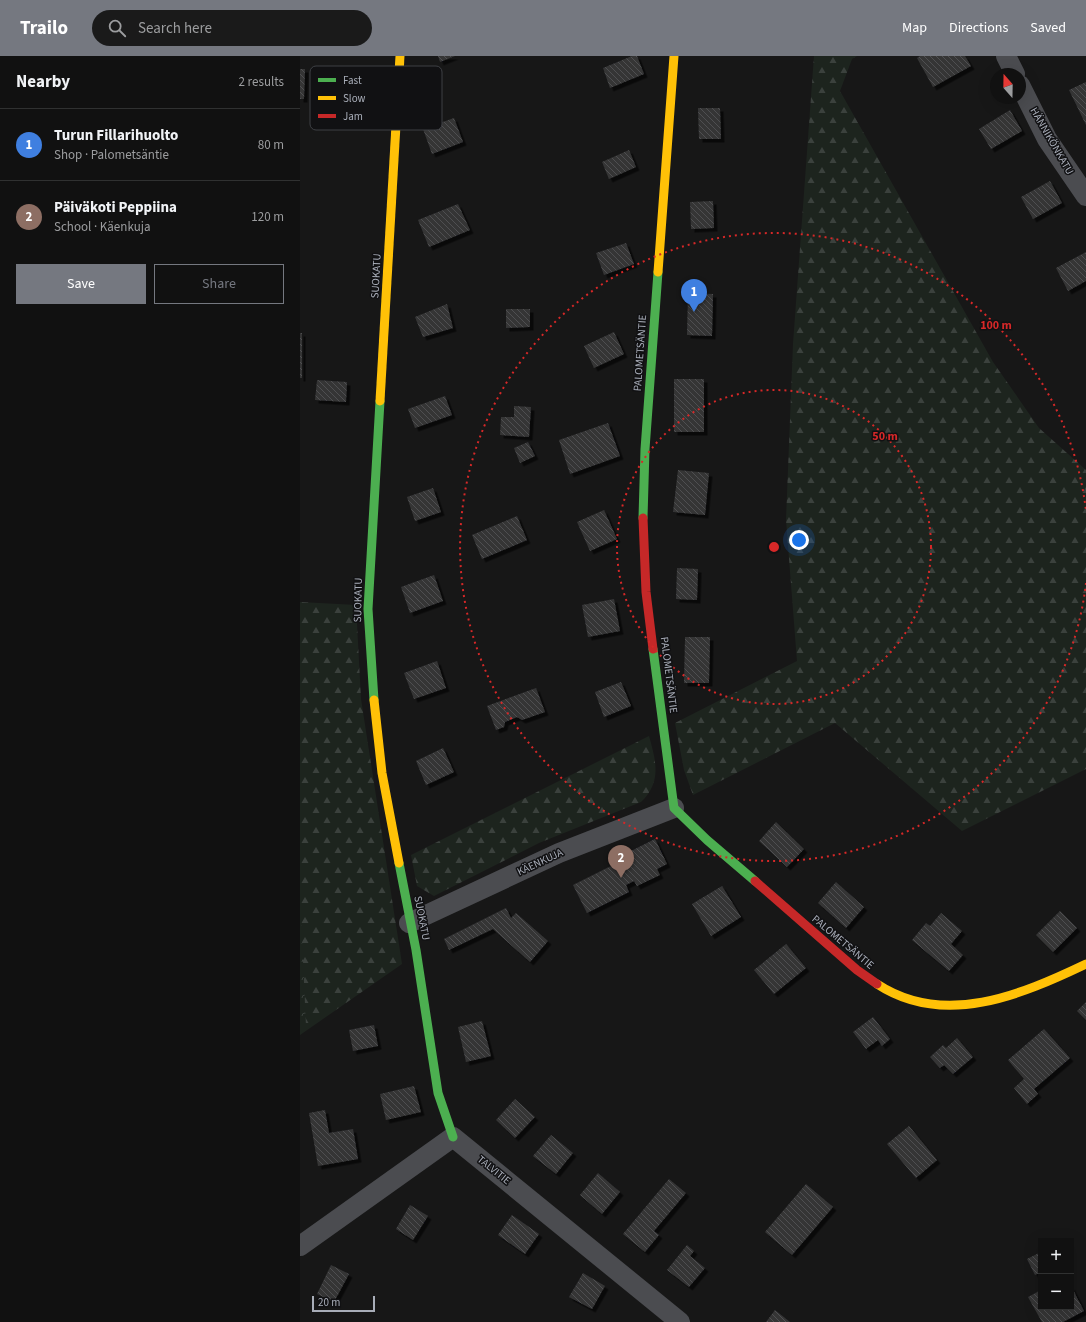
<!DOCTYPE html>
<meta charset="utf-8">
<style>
body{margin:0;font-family:"Source Sans 3",sans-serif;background:#1a1a1a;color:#f1f3f6}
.controls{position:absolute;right:12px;bottom:12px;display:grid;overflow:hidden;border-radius:0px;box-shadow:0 4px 16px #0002}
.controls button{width:36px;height:36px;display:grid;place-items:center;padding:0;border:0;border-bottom:1px solid #303131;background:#111;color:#f1f3f6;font:20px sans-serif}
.compass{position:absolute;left:690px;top:12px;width:36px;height:36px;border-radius:50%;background:#111;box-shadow:0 4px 16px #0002;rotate:340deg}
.scale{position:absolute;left:12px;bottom:10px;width:63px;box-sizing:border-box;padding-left:4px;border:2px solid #a8adb8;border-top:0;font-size:11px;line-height:14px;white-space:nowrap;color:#a8adb8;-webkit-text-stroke:3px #111113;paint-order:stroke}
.you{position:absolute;left:499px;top:484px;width:14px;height:14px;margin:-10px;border:3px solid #fff;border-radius:50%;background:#1a73e8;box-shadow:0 0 0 6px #1a73e833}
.badge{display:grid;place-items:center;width:26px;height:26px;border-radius:50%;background:#757880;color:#fff;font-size:13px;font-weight:700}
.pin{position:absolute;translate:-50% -33px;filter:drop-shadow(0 1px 2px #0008)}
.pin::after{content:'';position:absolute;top:21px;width:14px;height:12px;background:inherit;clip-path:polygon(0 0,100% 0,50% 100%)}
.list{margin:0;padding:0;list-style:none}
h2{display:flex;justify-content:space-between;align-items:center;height:52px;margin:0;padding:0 16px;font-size:17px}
h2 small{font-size:13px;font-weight:400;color:#9c9d9f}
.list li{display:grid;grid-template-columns:26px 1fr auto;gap:12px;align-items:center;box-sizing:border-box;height:72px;padding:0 16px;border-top:1px solid #303131}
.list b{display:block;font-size:15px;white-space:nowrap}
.list p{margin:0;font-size:13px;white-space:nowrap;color:#9c9d9f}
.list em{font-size:13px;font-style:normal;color:#9c9d9f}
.actions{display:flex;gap:8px;padding:12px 16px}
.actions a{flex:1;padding:9px 0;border:1px solid #757880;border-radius:0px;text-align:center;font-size:14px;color:#757880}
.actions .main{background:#757880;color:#fff}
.icon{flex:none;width:22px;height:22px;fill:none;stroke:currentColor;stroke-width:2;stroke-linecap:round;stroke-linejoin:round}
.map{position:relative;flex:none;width:786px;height:1266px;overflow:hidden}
header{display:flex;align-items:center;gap:24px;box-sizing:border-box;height:56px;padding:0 20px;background:#757880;color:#fff}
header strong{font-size:19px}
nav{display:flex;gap:22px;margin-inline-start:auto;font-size:14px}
.search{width:280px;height:36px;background:#1a1a1a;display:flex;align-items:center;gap:10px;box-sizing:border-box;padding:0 14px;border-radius:22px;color:#9c9d9f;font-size:15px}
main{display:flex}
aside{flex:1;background:#111}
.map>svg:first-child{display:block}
.forest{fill:url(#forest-firs)}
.park{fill:url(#park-crowns)}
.building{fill:url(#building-back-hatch);filter:url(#shadow)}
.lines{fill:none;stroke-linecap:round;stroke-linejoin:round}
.street{stroke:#4b4c50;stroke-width:20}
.fast{stroke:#4caf50;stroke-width:9}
.slow{stroke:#ffc107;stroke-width:9}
.jam{stroke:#c62828;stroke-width:9}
.ring{fill:none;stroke:#d62828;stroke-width:2;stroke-dasharray:2 4}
.labels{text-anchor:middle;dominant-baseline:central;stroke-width:3;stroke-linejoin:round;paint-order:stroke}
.street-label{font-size:11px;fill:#a8adb8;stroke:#111113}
.key{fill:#111113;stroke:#3e4045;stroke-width:1}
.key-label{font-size:11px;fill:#a8adb8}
.centre{fill:#d62828;stroke:#111113;stroke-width:2}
.ring-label{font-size:12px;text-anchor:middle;font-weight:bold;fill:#d62828;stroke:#111113;stroke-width:3;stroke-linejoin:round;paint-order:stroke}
</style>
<header>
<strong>Trailo</strong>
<div class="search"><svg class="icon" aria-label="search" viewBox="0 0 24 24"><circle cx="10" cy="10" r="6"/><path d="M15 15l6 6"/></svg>Search here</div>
<nav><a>Map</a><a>Directions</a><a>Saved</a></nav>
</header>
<main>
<aside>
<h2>Nearby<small>2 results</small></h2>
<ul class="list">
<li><span class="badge" style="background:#3f7fe0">1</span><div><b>Turun Fillarihuolto</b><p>Shop · Palometsäntie</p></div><em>80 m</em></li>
<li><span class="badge" style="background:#8d6e63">2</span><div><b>Päiväkoti Peppiina</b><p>School · Käenkuja</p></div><em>120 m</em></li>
</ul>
<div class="actions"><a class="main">Save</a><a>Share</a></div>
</aside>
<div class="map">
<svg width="786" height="1266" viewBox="0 0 786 1266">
<defs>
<pattern id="forest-firs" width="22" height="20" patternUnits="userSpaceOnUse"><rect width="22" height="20" fill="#1d241e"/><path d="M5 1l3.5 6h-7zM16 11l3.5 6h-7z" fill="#3b413d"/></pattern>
<pattern id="park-crowns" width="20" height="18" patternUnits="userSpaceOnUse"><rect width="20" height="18" fill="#1d241e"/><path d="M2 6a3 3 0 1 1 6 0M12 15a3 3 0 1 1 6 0" fill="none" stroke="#3b413d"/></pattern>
<pattern id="building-back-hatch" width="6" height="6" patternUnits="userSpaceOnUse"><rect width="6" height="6" fill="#353536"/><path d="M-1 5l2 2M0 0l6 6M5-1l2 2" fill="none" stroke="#4f5051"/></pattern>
<filter id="shadow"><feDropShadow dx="3.5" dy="3.5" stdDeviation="0" flood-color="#0009"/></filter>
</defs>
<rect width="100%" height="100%" fill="#171717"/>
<g class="forest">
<polygon points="514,0 557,0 552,3 540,35 693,306 739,372 786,414 786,713 662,775 535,667 393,739 384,714 375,667 497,605 486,464 493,288"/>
<polygon points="0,546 56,549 61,643 102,908 0,979"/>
<path d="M349,680C356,705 362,726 341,746L239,787L134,840L117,830L111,799Z"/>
</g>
<polygon class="park" points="0,839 6,970 0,974"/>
<g class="building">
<polygon points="138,0 155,0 140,6"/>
<polygon points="332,0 337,0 344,18 310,32 303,12"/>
<polygon points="620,0 665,0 671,10 633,31 617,2"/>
<polygon points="0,13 5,13 4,43 0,43"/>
<polygon points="786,26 786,69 769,34"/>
<polygon points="398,52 420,52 421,83 399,83"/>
<polygon points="710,54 722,75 691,93 679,73"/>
<polygon points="154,62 163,86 132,98 123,73"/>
<polygon points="329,94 336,111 309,123 302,106"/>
<polygon points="750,125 762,147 733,163 721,141"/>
<polygon points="413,145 414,172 391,173 390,146"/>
<polygon points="158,148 170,174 129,191 118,164"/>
<polygon points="326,187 334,208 304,219 296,197"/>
<polygon points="786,196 786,225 768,235 756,212"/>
<polygon points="388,237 413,238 412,280 387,279"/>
<polygon points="147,248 153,272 123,281 115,261"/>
<polygon points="206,253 230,253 230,271 206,272"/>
<polygon points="314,276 324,298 294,312 284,290"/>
<rect x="0" y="277" width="2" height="45"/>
<rect x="374" y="323" width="30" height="53"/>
<polygon points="17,324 47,326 46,346 15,344"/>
<polygon points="145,340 152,359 115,372 108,353"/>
<polygon points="214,350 231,351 229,381 200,379 201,361 214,361"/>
<polygon points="308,367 320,400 270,418 259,384"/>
<polygon points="228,386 235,400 220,407 214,392"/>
<polygon points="378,414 409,417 405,459 373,456"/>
<polygon points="133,432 141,456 115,465 107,441"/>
<polygon points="304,454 317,483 290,495 277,466"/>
<polygon points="217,460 227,484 182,503 172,479"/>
<polygon points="377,512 398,513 397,544 376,543"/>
<polygon points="134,519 143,545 110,557 101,531"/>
<polygon points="314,543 320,575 288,581 282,549"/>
<polygon points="385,581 410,581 409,627 384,627"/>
<polygon points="137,605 146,632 114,643 104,617"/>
<polygon points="321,626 331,650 304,661 295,636"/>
<polygon points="236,632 245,656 222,664 217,661 205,666 204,671 196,674 187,650"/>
<polygon points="143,692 154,716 126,729 116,705"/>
<polygon points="476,766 504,793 487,811 459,785"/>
<polygon points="355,783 367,808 357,813 360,819 337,830 334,825 326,829 329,836 287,857 273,829 315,808 313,804"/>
<polygon points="536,826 564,851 546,872 518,847"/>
<polygon points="422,830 441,861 411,880 392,848"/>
<polygon points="206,852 211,862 216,857 248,885 230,906 193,873 149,894 144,883"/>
<polygon points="760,855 777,872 753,896 736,879"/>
<polygon points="641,857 662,875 651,888 663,899 649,915 612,884 626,867 630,870"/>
<polygon points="486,888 506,912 474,938 454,914"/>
<polygon points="786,946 786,964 777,955"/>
<polygon points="573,961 590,983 582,990 578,984 566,993 553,976"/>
<polygon points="182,965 191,1000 166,1006 158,971"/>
<polygon points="74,969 78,990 53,995 49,974"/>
<polygon points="744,973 770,1002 734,1033 738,1038 727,1048 714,1032 724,1023 708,1004"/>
<polygon points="657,982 673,1001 653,1018 644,1009 640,1012 630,1001 643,989 646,992"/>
<polygon points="114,1030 121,1056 86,1064 80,1038"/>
<polygon points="215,1043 235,1061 215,1082 196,1064"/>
<polygon points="25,1054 29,1077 53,1073 58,1103 18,1110 9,1057"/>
<polygon points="609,1070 637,1104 616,1122 587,1088"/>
<polygon points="251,1079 273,1097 256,1118 233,1100"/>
<polygon points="298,1117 320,1136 302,1158 280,1139"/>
<polygon points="369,1123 386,1137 354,1175 359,1179 345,1196 323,1178"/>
<polygon points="506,1128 533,1151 492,1199 465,1176"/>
<polygon points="110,1149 128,1160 113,1184 96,1173"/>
<polygon points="212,1159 239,1178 225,1198 198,1179"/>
<polygon points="387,1189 394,1195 390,1200 405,1212 389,1231 367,1214"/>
<polygon points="741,1196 741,1216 735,1219 727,1203"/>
<polygon points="31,1209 49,1218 34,1246 17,1238"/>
<polygon points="283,1217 305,1230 292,1253 269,1241"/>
<polygon points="771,1230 784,1255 763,1266 742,1266 728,1241 741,1234 741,1251 771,1251"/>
<polygon points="475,1254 490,1266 466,1266"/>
</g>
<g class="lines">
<g class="street">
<polyline points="706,0 715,18"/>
<polyline points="720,29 747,83 786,140"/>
<polyline points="109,867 259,797 374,752"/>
<polyline points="0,1190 153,1081 380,1266"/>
</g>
<g class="fast">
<polyline points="343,462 345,393 358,216"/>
<polyline points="353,593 374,752 407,784 455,825"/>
<polyline points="74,644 68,553 80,345"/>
<polyline points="99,807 116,894 138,1037 153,1081"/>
</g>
<g class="slow">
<polyline points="358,216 374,0"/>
<polyline points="80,345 100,0"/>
<polyline points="74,644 82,717 99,807"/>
<path d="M577,928C644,972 721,939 786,908"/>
</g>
<g class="jam">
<polyline points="343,462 346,536 353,593"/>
<polyline points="455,825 557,914 577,928"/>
</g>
</g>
<g class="ring">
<circle cx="474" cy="491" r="157"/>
<path d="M786 527A314 314 0 1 1 786 455"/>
</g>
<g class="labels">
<g class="street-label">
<text transform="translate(752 85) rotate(60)">HÄNNIKÖNKATU</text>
<text transform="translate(76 220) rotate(-87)">SUOKATU</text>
<text transform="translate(340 297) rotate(-86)">PALOMETSÄNTIE</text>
<text transform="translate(58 544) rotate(-89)">SUOKATU</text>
<text transform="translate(369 619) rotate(83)">PALOMETSÄNTIE</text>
<text transform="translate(240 806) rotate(-25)">KÄENKUJA</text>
<text transform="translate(122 862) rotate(79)">SUOKATU</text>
<text transform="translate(543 886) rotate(40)">PALOMETSÄNTIE</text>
<text transform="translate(194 1114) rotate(39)">TALVITIE</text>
</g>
</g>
<rect x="10" y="10" width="132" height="64" rx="6" class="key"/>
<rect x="18" y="22" width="18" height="4" fill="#4caf50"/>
<rect x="18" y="40" width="18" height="4" fill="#ffc107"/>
<rect x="18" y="58" width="18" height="4" fill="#c62828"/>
<g class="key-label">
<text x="43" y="28">Fast</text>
<text x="43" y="46">Slow</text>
<text x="43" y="64">Jam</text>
</g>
<circle cx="474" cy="491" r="6" class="centre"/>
<g class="ring-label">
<text x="696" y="273">100 m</text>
<text x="585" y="384">50 m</text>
</g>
</svg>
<div class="controls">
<button>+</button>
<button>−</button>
</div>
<svg class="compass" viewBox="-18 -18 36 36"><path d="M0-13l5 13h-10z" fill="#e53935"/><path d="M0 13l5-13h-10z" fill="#9c9d9f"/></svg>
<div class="scale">20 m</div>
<div class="you"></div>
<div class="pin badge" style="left:394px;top:256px;background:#3f7fe0">1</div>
<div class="pin badge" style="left:321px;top:822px;background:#8d6e63">2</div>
</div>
</main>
